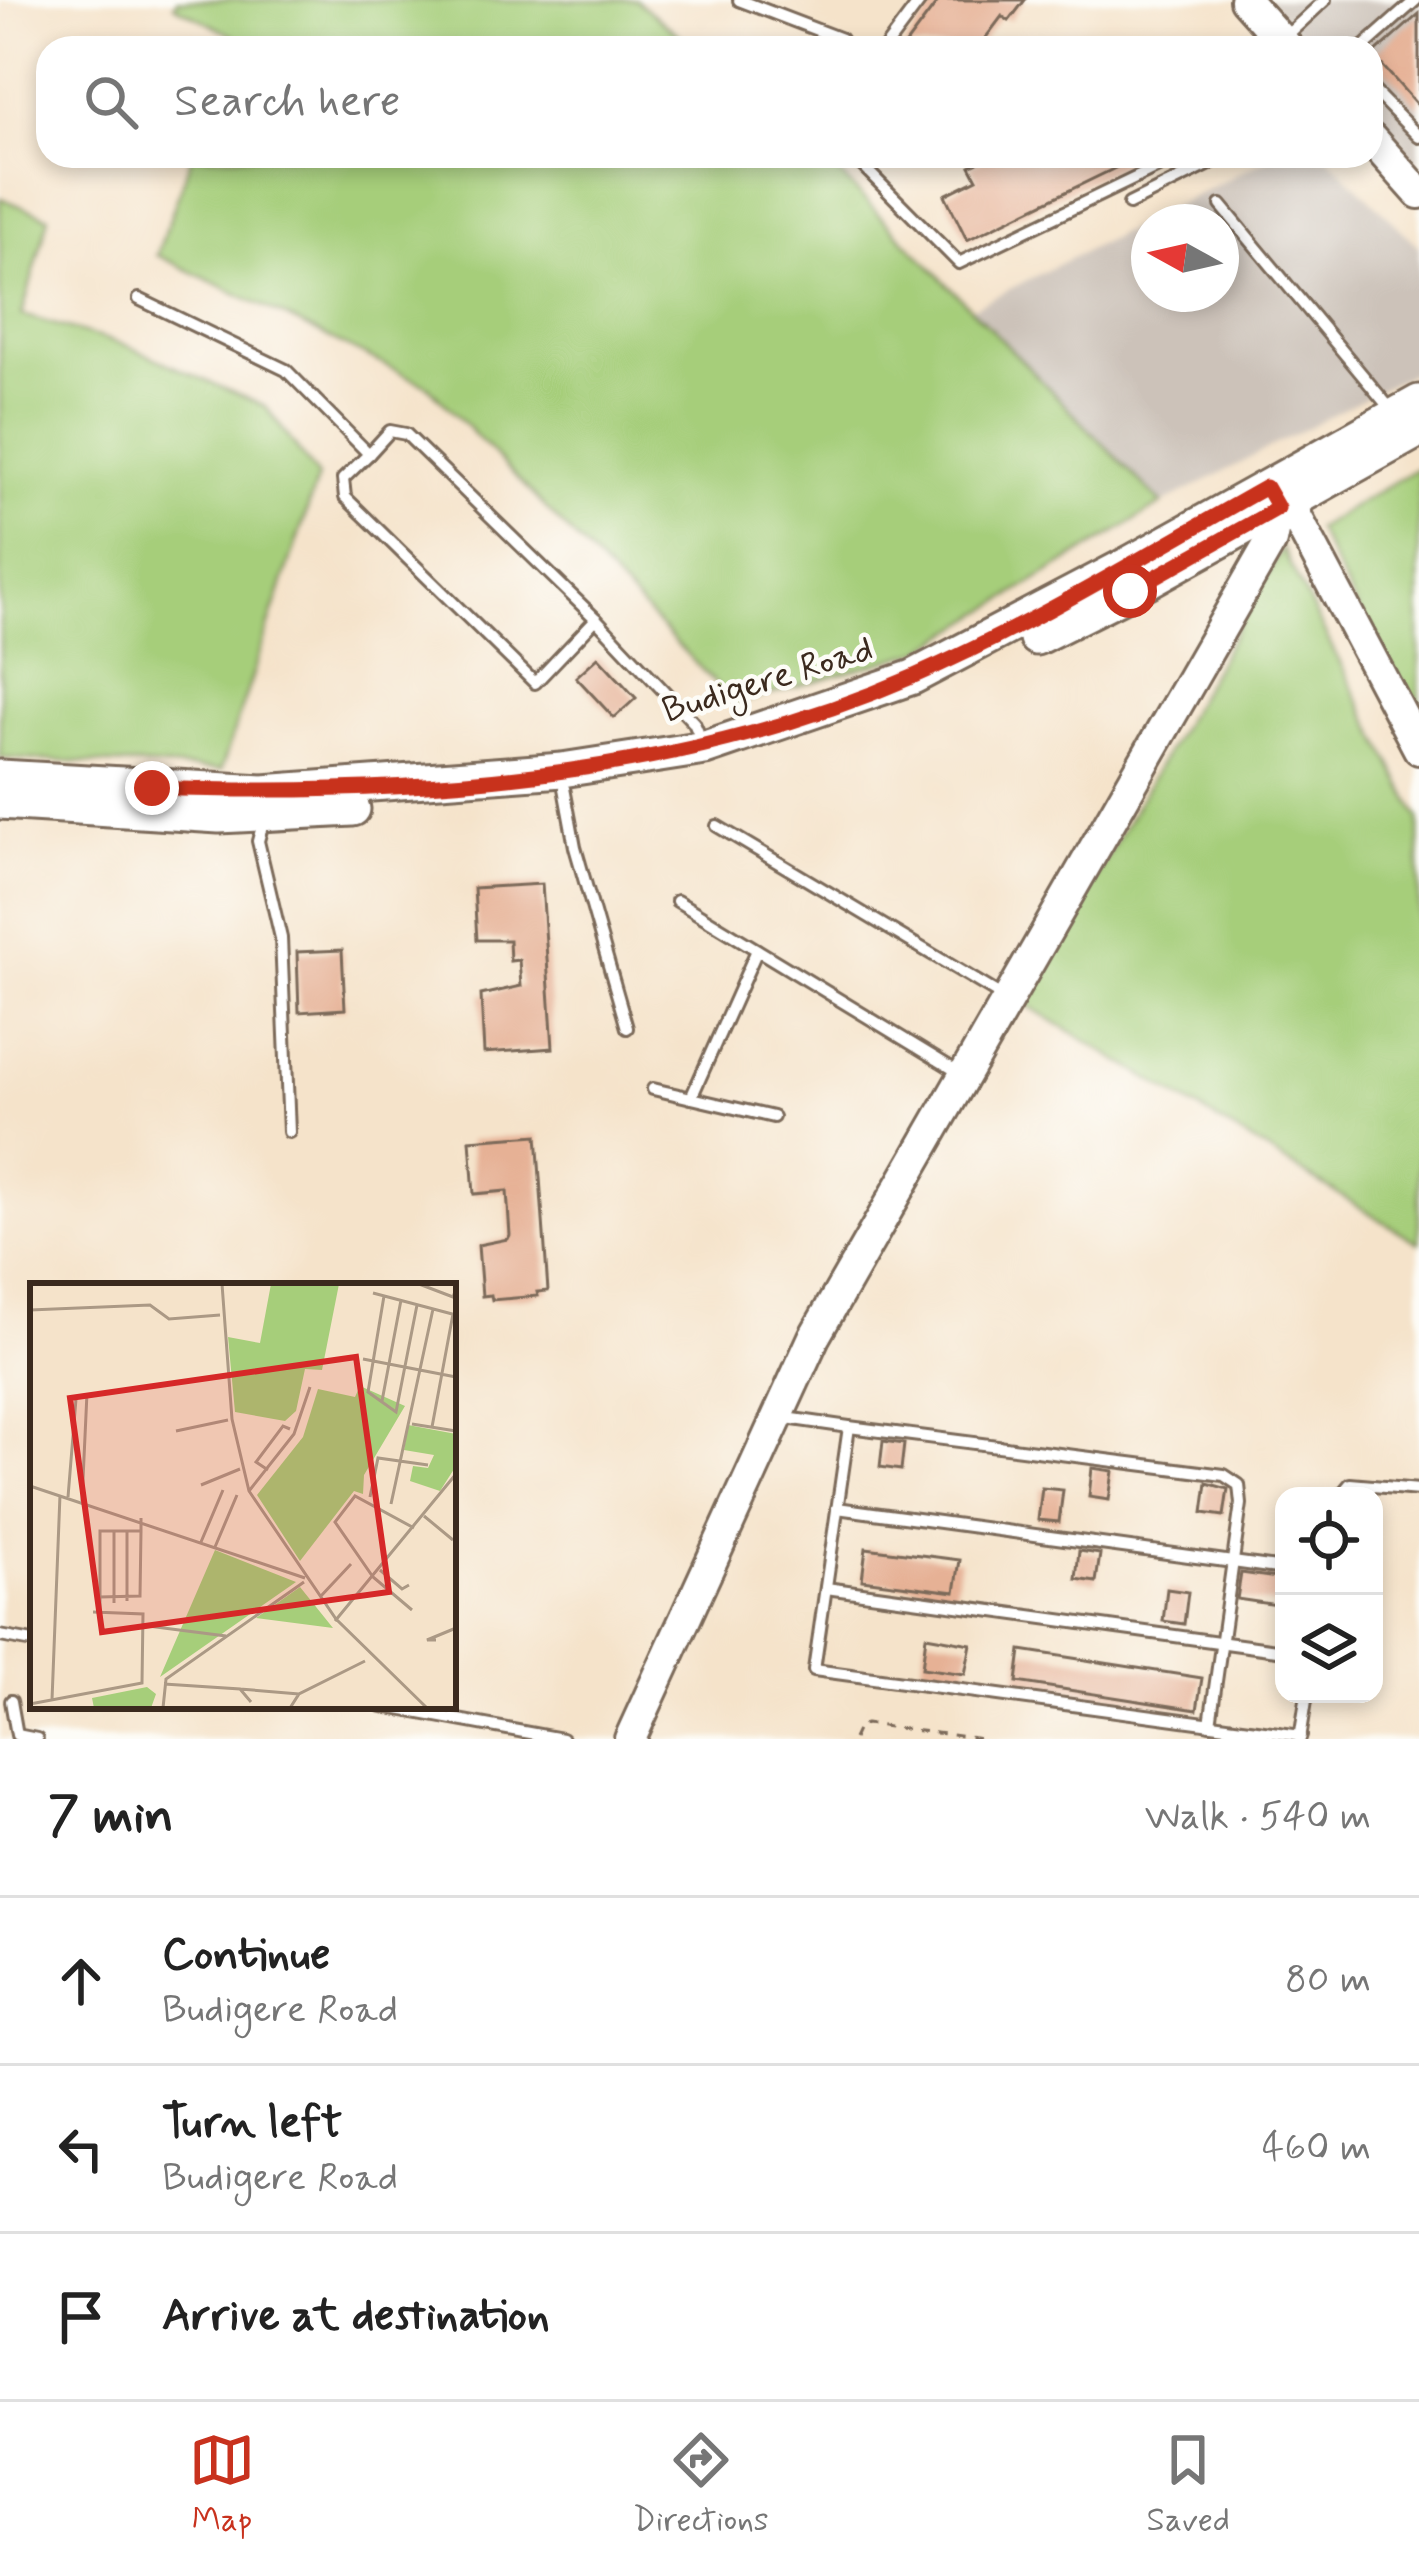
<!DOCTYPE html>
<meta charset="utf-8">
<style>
body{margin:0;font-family:Mynerve,sans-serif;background:#f6f6f6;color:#222}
.controls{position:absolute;right:36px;bottom:36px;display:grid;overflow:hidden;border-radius:24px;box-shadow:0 6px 18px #0003}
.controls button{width:108px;height:108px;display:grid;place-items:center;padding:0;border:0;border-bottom:3px solid #e0e0e0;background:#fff;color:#222;font:60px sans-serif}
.compass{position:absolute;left:1131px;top:204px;width:108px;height:108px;border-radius:50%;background:#fff;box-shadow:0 6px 18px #0003;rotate:278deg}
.stop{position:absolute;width:36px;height:36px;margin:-27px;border:9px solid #c8321e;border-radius:50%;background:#fff}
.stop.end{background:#c8321e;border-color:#fff;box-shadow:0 3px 12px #0008}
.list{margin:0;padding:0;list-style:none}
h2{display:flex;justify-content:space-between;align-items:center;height:156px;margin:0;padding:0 48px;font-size:51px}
h2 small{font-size:39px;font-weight:400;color:#767676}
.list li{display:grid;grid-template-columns:78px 1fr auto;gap:36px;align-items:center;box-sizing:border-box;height:168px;padding:0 48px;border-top:3px solid #e0e0e0}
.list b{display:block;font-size:45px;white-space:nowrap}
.list p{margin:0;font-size:39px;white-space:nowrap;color:#767676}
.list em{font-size:39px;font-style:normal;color:#767676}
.icon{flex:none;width:66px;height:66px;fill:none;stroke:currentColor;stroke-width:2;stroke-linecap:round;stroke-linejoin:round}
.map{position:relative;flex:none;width:1419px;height:1739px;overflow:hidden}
.search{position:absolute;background:#fff;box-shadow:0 6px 18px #0003;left:36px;right:36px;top:36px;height:132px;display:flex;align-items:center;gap:30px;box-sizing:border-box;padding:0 42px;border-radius:36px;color:#767676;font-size:45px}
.sheet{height:660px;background:#fff}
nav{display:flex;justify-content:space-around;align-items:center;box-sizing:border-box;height:168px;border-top:3px solid #e0e0e0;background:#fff;font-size:33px;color:#767676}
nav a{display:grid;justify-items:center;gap:6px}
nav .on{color:#c8321e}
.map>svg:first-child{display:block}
.industrial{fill:#ccc2b9;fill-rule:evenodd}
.green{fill:#a6ce7a;stroke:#707c4c;stroke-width:3}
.building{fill:#e6b195}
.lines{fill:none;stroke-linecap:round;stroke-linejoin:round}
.lane-casing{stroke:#7c6b5a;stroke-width:16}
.secondary-casing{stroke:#7c6b5a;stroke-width:36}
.primary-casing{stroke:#7c6b5a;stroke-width:39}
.path{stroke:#7c6b5a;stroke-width:3;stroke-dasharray:9 9;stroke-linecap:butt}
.lane{stroke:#fff;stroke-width:10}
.secondary{stroke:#fff;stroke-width:30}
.primary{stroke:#fff;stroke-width:33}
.route{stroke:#c8321e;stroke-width:15}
.labels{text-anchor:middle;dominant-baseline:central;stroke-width:9;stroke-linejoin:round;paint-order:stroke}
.street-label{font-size:36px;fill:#3b2a1e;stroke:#fdfcf7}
.inset-road{fill:none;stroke:#ab9985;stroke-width:3}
.view{fill:#d62828;fill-opacity:0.15;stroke:#d62828;stroke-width:6}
.inset-edge{fill:none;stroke:#3b2a1e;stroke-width:6}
</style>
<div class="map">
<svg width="1419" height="1739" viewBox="0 0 1419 1739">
<rect width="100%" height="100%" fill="#fdfcf7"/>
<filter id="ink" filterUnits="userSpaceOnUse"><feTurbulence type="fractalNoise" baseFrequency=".00833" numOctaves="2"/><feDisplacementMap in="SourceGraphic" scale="24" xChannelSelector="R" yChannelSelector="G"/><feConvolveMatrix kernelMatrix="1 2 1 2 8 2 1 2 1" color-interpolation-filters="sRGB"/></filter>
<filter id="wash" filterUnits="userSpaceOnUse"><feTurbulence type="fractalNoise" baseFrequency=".004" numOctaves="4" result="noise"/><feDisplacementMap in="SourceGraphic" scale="48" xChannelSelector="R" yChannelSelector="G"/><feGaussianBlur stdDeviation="2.7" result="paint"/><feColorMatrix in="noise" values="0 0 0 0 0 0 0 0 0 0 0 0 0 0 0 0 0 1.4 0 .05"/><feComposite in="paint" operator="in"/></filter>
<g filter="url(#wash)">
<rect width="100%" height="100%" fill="#f5e3ca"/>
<g class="industrial">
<polygon points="1268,0 1419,0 1419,165 1371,113 1371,48 1311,48"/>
<path d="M1273,156H1327L1419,247V369L1162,504L972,308ZM1149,222H1221V294H1149Z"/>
</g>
<g class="green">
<polygon points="177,0 636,0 695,48 231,48 235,37 174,5"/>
<polygon points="192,156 822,156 1162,504 920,651 735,704 428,386 157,255"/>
<polygon points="0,198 49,217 22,315 125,345 266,407 318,477 221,770 0,758"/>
<polygon points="1419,467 1419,726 1316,529"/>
<polygon points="1282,549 1419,818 1419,1243 1024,1003"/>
</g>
<g id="blocks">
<g class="building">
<polygon points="939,0 1025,0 1009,21 1002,16 978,48 903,48"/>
<polygon points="1419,14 1419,107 1373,55"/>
<polygon points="990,156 1140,156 967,240 945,195 977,179 970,166"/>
<polygon points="598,657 636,698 614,718 576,677"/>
<polygon points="542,884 553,1048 484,1053 481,995 521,986 519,960 510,961 509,940 477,940 474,888"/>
<polygon points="342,950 345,1009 299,1012 297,952"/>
<polygon points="537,1135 548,1291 537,1292 538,1296 492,1300 491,1295 482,1296 478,1245 508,1239 510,1235 507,1191 474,1194 470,1140"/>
<polygon points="883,1441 904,1444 901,1470 880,1467"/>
<polygon points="1092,1468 1113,1471 1109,1500 1089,1497"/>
<polygon points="1207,1483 1228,1489 1224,1516 1203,1513"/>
<polygon points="1042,1488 1063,1490 1059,1522 1038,1520"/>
<polygon points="866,1548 960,1560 955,1592 862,1580"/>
<polygon points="1079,1551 1100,1554 1096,1582 1076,1579"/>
<polygon points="1241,1573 1284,1579 1284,1606 1237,1599"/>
<polygon points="1167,1589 1188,1592 1184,1624 1163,1621"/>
<polygon points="926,1636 971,1644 965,1674 922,1668"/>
<polygon points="1021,1650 1202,1678 1197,1710 1017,1682"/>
</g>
</g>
</g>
<g filter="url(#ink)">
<use href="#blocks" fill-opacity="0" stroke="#7c6b5a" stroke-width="3"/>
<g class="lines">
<defs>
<g id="lane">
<polyline points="739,0 841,39"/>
<polyline points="1284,38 1325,0"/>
<polyline points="885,48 921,0"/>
<polyline points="1362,48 1416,0"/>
<polyline points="1371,88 1419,137"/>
<polyline points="853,156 959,263 1181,156"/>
<polyline points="1129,204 1210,164 1216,156"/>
<polyline points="1221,205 1393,412"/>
<polyline points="139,299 286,370 369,454 390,431 406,434 596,619 694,723 703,744"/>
<polyline points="369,454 343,479 345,497 535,683 596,619"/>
<polyline points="564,788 575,847 627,1028"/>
<polyline points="264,819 258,841 281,938 289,1132"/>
<polyline points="717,826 1007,999"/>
<polyline points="677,901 963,1075"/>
<polyline points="653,1089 773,1117"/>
<polyline points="691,1098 757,950"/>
<polyline points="779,1417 849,1427 814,1670 1301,1736"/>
<polyline points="849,1427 1224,1475 1239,1485 1241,1504 1210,1724"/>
<polyline points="1340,1496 1350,1484 1419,1490"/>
<polyline points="837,1508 1284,1569"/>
<polyline points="826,1588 1284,1651"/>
<polyline points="0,1636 33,1642"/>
<polyline points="11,1701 17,1735 37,1739"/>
<polyline points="382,1706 562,1739"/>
<polyline points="1300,1739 1307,1694"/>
</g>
<g id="secondary">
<polyline points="1245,0 1288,48"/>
<polyline points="1371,139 1419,193"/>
<polyline points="1288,501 1419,749"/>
<polyline points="630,1739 814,1337 1271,541 1278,508 1270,494"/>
</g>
<g id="primary">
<polyline points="1036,638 1130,591 1419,430"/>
<polyline points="0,777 263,792 562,770 705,748 913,677 1132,562 1419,402"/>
<polyline points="0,802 219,816 353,809"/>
</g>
</defs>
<use href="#lane" class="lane-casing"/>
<use href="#secondary" class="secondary-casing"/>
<use href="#primary" class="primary-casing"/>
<polyline class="path" points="853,1739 859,1726 866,1724 983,1739"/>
<use href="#lane" class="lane"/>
<use href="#secondary" class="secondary"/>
<use href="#primary" class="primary"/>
</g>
</g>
<g class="lines" filter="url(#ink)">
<path class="route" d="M152,788C406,797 676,780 912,677C1034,624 1150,552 1266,487L1278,508L1130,591"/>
</g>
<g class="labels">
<g class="street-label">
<text transform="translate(768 681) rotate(-17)">Budigere Road</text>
</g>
</g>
<g transform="translate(30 1283)">
<rect width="426" height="426" fill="#f5e3ca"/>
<path d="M241,1H309L292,87L275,86L266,128L255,138L205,129L198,54L230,60ZM330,103L375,123L334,192L333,211L324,208L270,278L227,212L273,154L288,106L325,114ZM378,142L426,151V183L410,208L380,198L383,183L398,185L404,172L374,167ZM185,267L266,299L130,394ZM270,304L303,345L226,335ZM117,404L126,411L121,425H64L62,415Z" fill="#a6ce7a"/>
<path class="inset-road" d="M192,1L202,136L219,208L306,336L397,425M389,1L423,14L426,6M343,10L426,32M354,13L338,109L366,129L387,22M0,27L120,22L139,36L190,32M333,76L426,94M352,118L371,17M382,141L426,148M402,144L423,31M146,148L198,137M238,187L226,179L253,143L260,146M171,202L210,186M0,203L275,295M219,208L264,151L280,104M38,214L46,116M340,214L348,175L398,182M52,218L57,110M361,221L403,26M394,233L423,257M84,248V320M97,248V318M171,259L193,207M185,264L207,212M350,287L372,306L379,302M70,314L110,313L111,248M290,314L321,281M382,327L343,294L305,239L325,213L384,245M70,329V248H111V235M305,338L426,191M118,343L196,353M406,357H397L426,345M134,401L210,406L221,419M210,406L269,411M22,417L30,212M0,421L112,400L113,331L63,329M133,425L136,396L274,299M260,425L269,411L335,378"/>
<path class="view" d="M326,74L359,309L72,349L40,115Z"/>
<rect width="426" height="426" class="inset-edge"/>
</g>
</svg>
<div class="controls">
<button><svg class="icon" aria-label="locate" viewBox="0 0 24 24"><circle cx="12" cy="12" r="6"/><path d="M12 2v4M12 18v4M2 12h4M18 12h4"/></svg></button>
<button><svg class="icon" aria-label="layers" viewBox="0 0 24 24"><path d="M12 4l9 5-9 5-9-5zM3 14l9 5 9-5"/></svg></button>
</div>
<svg class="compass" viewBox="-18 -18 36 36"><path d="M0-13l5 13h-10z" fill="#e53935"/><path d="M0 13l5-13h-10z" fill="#767676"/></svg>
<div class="stop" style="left:1130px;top:591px"></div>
<div class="stop end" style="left:152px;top:788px"></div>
<div class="search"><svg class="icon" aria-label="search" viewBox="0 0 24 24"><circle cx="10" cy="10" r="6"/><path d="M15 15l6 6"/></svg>Search here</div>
</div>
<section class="sheet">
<h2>7 min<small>Walk · 540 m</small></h2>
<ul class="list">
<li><svg class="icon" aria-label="ahead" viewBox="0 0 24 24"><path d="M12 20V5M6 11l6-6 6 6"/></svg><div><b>Continue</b><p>Budigere Road</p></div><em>80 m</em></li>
<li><svg class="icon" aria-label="left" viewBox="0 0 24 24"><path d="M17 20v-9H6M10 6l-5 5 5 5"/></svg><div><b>Turn left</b><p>Budigere Road</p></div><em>460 m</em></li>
<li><svg class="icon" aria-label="arrive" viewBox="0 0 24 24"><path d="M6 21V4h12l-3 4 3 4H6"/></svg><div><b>Arrive at destination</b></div></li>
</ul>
</section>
<nav>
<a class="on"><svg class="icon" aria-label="map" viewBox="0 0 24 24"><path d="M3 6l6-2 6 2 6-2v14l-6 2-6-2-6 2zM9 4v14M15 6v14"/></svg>Map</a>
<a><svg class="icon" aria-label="directions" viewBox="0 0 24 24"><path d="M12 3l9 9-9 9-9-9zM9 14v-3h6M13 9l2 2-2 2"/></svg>Directions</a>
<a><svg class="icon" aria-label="saved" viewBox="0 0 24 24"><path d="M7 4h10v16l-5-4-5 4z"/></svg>Saved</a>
</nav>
